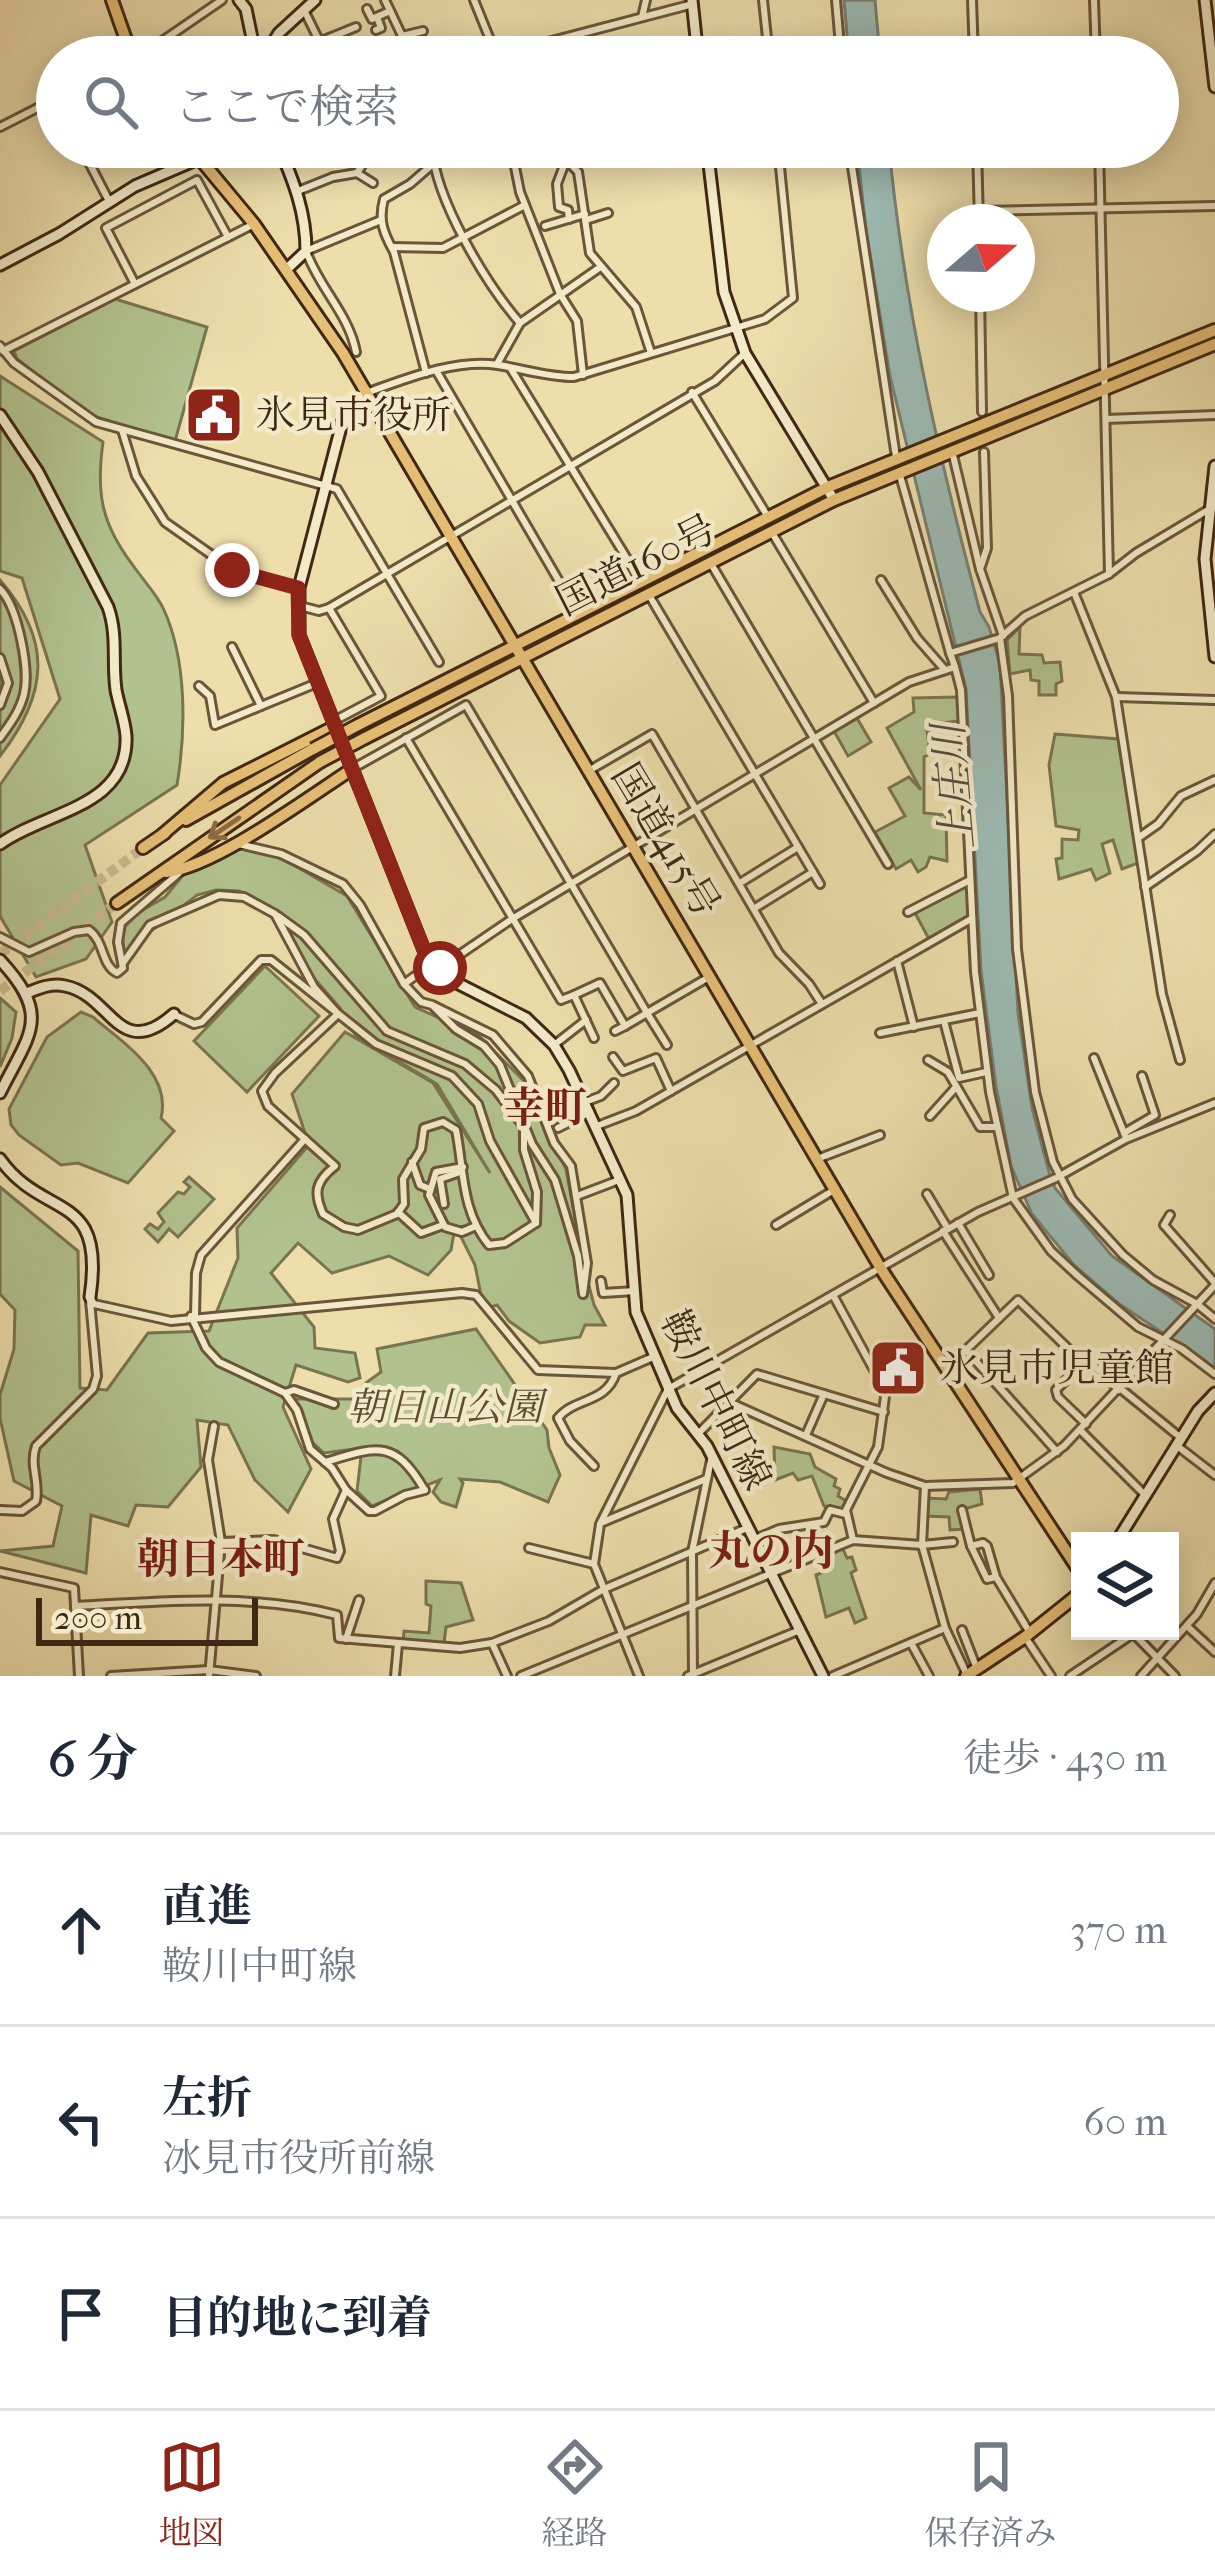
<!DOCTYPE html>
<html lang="ja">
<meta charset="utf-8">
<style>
body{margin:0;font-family:"IM FELL French Canon","Noto Serif JP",serif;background:#f2f2f3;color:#1f2937}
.controls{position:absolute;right:36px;bottom:36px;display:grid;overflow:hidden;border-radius:0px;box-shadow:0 6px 30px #0003}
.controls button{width:108px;height:108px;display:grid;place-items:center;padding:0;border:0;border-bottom:3px solid #e0e1e3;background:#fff;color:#1f2937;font:60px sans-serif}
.compass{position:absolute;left:927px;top:204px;width:108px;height:108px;border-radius:50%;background:#fff;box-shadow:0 6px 30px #0003;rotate:70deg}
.scale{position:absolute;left:36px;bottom:30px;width:222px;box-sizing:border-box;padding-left:12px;border:6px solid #402814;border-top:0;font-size:33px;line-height:42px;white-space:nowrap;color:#402814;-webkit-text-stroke:9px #f3eac9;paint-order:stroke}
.stop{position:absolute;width:36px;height:36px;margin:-27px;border:9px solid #8f2418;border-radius:50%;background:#fff}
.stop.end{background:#8f2418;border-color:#fff;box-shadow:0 3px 12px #0008}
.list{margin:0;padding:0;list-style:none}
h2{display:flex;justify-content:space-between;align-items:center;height:156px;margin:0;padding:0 48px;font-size:51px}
h2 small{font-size:39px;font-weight:400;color:#747a83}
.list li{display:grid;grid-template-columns:78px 1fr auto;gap:36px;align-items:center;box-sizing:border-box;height:192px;padding:0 48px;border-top:3px solid #e0e1e3}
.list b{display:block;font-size:45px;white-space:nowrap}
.list p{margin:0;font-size:39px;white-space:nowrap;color:#747a83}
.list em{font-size:39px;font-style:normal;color:#747a83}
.icon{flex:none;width:66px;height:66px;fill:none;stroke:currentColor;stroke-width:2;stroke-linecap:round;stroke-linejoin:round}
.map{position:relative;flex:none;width:1215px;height:1676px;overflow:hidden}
.search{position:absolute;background:#fff;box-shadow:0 6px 30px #0003;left:36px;right:36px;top:36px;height:132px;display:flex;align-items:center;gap:30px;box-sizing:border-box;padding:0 42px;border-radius:66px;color:#747a83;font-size:45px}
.sheet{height:732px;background:#fff}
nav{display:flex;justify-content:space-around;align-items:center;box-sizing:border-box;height:168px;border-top:3px solid #e0e1e3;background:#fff;font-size:33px;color:#747a83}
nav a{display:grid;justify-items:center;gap:6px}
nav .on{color:#8f2418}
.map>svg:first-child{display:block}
.green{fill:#b2c28e;stroke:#797551;stroke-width:3}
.water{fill:#9cbab3;stroke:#778073;stroke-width:3}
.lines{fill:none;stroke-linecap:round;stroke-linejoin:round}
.street-tunnel{stroke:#caba8e;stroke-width:6;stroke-dasharray:6 3;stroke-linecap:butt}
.highway-tunnel{stroke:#caba8e;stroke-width:10;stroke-dasharray:10 5;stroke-linecap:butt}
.street-casing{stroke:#6b563a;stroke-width:12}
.secondary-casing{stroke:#402814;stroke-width:15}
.highway-casing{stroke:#402814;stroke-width:16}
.street{stroke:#f3eac9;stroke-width:6}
.secondary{stroke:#f3eac9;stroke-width:9}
.highway{stroke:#e6bf76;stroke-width:10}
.highway-bridge-casing{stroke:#402814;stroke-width:16;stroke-linecap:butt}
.highway-bridge{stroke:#e6bf76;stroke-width:10}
.oneway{stroke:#8b6c40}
.route{stroke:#8f2418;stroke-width:15}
.labels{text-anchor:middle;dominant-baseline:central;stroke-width:9;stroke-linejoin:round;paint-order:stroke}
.poi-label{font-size:39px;fill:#402814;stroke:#f3eac9;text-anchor:start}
.street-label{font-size:39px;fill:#402814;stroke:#f3eac9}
.park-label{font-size:39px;font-style:italic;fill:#5c4e32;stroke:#f3eac9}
.water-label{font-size:42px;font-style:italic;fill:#574c3c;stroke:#f3eac9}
.neighbourhood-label{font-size:42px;font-weight:bold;fill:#7a1f14;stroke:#f3eac9}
</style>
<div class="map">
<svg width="1215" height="1676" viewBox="0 0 1215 1676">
<rect width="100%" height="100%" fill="#eddeac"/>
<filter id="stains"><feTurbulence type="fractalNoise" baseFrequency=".00167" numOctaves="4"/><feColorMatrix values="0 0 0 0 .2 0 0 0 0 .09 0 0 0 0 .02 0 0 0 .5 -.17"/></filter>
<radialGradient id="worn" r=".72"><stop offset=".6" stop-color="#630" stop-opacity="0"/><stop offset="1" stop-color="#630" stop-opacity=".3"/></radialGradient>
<g class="green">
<polygon points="115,299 207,327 175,441 90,415 17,359 14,351"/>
<path d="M0,376L103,442C96,492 101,523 132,564C142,579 157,594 164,610C187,661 186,731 177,785L85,845L112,922L86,959L36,977L0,916V785L60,699L22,578L0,571Z"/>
<path d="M0,580C53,641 48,694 0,756Z"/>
<polygon points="1020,627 1019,654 1042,655 1044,663 1060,662 1062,681 1056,684 1056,695 1039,695 1039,681 1031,680 1030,670 1010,674 1007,640"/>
<polygon points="958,697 959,721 941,723 941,729 927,731 930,754 924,757 924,813 946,815 947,861 930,857 926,867 918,872 911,860 896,869 875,832 905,816 889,788 909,777 921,790 887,728 914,712 913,698"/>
<polygon points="857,718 871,742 848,756 834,731"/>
<polygon points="1055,734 1118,739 1138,863 1122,869 1113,840 1102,844 1110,873 1096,880 1091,869 1059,879 1056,859 1062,858 1062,839 1078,840 1079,830 1056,826 1049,765"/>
<polygon points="232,847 280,857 347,896 415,1007 479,1036 523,1080 566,1169 583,1263 594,1305 605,1325 585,1325 580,1337 540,1343 509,1321 497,1305 491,1307 481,1295 475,1265 459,1233 466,1226 455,1227 451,1250 428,1275 389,1256 332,1273 298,1243 271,1273 314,1327 315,1348 355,1353 360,1378 348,1382 296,1365 283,1407 311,1469 288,1512 255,1480 228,1425 197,1420 201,1467 168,1507 136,1505 128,1526 91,1515 86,1573 0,1551 53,1546 62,1506 14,1481 0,1418 0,1395 14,1349 15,1310 0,1294 0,1187 78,1251 80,1388 107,1390 148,1333 209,1331 238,1258 237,1228 309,1145 292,1094 345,1032 433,1083 490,1173 437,1084 356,1036 340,1008 307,970 281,914 259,901 239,891 216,890 197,895 124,952 122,930 136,914 165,897 184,874"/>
<polygon points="968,881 970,919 930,941 914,911"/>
<polygon points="265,966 319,1016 247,1092 194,1041"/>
<polygon points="0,998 16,1012 12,1038 0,1067"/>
<path d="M81,1012L93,1017C123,1043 172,1073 161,1118L174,1131L128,1183L78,1163L61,1165L19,1135L11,1125L9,1109L47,1037Z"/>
<polygon points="189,1177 214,1199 178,1237 169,1229 158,1242 145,1229 150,1224 158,1229 164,1222 158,1213 178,1192 184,1194 190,1187 184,1182"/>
<polygon points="476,1329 547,1430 549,1448 560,1475 548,1502 500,1482 460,1479 463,1483 456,1507 441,1502 433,1492 440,1480 372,1506 357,1491 362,1448 324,1453 310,1440 292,1399 362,1399 363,1385 381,1372 377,1349"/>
<polygon points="774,1447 810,1454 815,1467 836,1479 834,1486 840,1489 838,1496 848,1502 844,1512 824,1506 812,1476 798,1480 793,1473 775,1480"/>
<polygon points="980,1489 982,1504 961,1510 964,1529 950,1530 949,1517 926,1516 927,1498 946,1499 949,1492"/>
<polygon points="843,1549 847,1558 852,1557 856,1570 851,1573 866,1618 855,1623 849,1608 826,1617 816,1575 829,1570 825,1557"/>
<polygon points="426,1581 461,1583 473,1620 446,1627 444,1643 403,1642 404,1631 429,1633 431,1606 426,1604"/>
</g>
<g class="water">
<polygon points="844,0 875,0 880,57 849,57"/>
<path d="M857,147H889C904,305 939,458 980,612L989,627L1000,664L1018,1013L1032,1108L1049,1172L1055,1188L1112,1256L1215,1329V1368L1118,1303L1074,1265L1032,1214L1011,1166L996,1086L981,971L966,689L890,376L866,230Z"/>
</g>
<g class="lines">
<polyline class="street-tunnel" points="982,412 984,452"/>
<g class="highway-tunnel">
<polyline points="0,954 143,848"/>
<polyline points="0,991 117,903"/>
</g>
<defs>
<g id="street">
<polyline points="385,0 412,57"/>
<polyline points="474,0 497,57"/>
<polyline points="763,0 769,57"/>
<polyline points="836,0 841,57"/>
<polyline points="972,0 974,57"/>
<polyline points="1094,0 1096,57"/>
<polyline points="367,9 372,19 390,11"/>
<polyline points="304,10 327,57"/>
<polyline points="642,17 646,0"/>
<polyline points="376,30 381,28 377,17"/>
<polyline points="402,36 423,31"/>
<polyline points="319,42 356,27"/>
<polyline points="139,57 222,0"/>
<polyline points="491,57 693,4"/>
<polyline points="0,127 57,98"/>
<polyline points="81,147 109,201"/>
<path d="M432,147C435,199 486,284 520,323"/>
<polyline points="511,147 520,192 560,294 577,321 583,375"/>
<polyline points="554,147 578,172 590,253 636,307 651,353"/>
<polyline points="849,147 896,457"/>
<polyline points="977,147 979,222"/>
<polyline points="1099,147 1109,574"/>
<polyline points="566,160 557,184 559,207 568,210 569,219"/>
<polyline points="373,183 357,173 374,147"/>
<polyline points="298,191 333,177 357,173"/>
<polyline points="979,211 1215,206"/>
<polyline points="586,220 608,213"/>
<polyline points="545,226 585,214"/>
<polyline points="392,247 443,248 525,205"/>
<polyline points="135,284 106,228 197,180 228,237"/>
<polyline points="980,294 982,412"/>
<polyline points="0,346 14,363 96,422 337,489 439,662"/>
<polyline points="3,351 254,224"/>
<path d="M356,352C349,314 319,288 306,251L381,220"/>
<polyline points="497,364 520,323 599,268"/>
<polyline points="511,369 640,580"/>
<polyline points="437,372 577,612"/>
<path d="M426,373L394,252C384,234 378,221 384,199L410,184L433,164"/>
<polyline points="692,392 768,517"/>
<path d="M366,393C405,379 457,358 498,365C524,369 547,377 574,377L765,319L793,298L778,147"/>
<polyline points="1106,419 1215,415"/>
<polyline points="122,430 136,476 165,522 233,570 299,588"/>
<polyline points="952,451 980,569"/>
<polyline points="984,452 987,548 980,569 1003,636"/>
<polyline points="899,472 950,653"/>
<polyline points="1213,507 1136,553 1109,574 1025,616 1000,638 1008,696 1017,949 1035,1092 1053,1162 1072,1199 1123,1255 1153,1280 1197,1304 1215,1319"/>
<polyline points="771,531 874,703"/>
<polyline points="710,562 888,864"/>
<polyline points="881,580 917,638 945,670"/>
<path d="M0,589C18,607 30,670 24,694C20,711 10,724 0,738"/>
<polyline points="1074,592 1116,697 1162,994 1180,1060"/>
<polyline points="649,595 820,884"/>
<polyline points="300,606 319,611 329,608 715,381 745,353"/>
<polyline points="329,608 381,696 332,722"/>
<polyline points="232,647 261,706 317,683"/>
<polyline points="0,658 8,683 0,705"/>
<polyline points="955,667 950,653 1000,638"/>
<polyline points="199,686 210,696 215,725 261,706"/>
<polyline points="1117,697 1215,700"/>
<polyline points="406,738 561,1000 574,995 594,1038"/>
<polyline points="352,769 466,705 647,1013 709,977"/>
<polyline points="590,770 652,734 779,953 809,984 822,1004"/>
<polyline points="1138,838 1158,824 1181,796 1215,780"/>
<polyline points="239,844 281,854 343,884 360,905 404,984"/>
<polyline points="740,883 798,847"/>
<polyline points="1145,887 1197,851 1215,834"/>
<polyline points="755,908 813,872"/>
<polyline points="908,912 970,880"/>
<polyline points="278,916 304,935 387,1031 465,1064 496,1090 524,1127 524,1150 537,1192 536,1223"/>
<path d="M0,937L29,952L74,932L89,930C105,942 101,965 117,973L123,968L118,942L121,923L179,873"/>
<polyline points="897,961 914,1027"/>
<path d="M123,963L150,925L219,895L244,897L275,914L314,987L338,1014L275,1073L262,1091L268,1106L335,1166C316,1181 313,1192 323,1214L344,1227L358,1230L397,1214L404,1204L403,1179L421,1149L424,1128L443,1122L456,1130C464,1170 461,1211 489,1245L505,1243L536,1223L490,1141L478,1104L452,1076L376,1044L271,960H261L202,1022L194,1024L175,1015"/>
<polyline points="440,968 512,919 909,682 955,667 961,690 975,972 990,1092 1013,1198 1051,1251 1078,1276 1138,1327 1182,1349 1215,1374"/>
<polyline points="574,995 600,983 625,1026 615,1031"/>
<polyline points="432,1005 456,1029 484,1046 500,1065 532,1144 555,1180 578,1256 583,1294 587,1263 571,1166 554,1143 528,1076 493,1035 432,1005 421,1002 404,984 434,962"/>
<polyline points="944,1021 959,1078 986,1072"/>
<polyline points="625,1026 647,1013 667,1045"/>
<polyline points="880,1033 980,1013"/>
<polyline points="554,1045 586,1020"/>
<polyline points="613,1057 623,1071 656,1058 671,1091"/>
<polyline points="1094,1058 1126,1138"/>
<polyline points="928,1060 948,1072 980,1127 997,1127"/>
<polyline points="585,1102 601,1096 614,1083"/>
<polyline points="930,1116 956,1087"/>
<polyline points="597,1126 636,1111 971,919"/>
<polyline points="558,1128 590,1112"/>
<polyline points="1124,1133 1155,1115 1142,1076"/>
<polyline points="817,1159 880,1135"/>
<polyline points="412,1162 420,1185 430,1189"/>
<polyline points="463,1167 436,1172 429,1195 445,1227 462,1232 476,1226"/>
<polyline points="927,1194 948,1229"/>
<polyline points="577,1196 619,1180"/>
<polyline points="444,1204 440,1179 460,1172"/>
<polyline points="398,1212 421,1233 443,1225"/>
<polyline points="1170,1215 1164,1225 1215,1283"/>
<polyline points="958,1223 989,1275"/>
<polyline points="776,1225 834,1190"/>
<polyline points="943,1231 999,1318"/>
<polyline points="601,1281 603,1293 635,1291"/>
<polyline points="833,1295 875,1372 887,1382 878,1447 846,1510 853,1540"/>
<polyline points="90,1297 94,1304 171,1321 462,1293 476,1295 538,1370 616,1373 653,1357"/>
<polyline points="195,1315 196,1273 201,1255 305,1139"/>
<polyline points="191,1316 206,1348 219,1362 285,1393 297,1410 310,1449 332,1468 346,1490 333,1519 340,1551 337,1558 274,1540 221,1542"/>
<polyline points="966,1350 1018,1300 1083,1363 1088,1360 1119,1390"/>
<polyline points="1083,1363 1056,1390 1058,1397 1086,1424"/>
<polyline points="947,1369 966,1350 1057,1452"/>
<polyline points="1121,1389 1181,1438"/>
<polyline points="285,1393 294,1390 334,1404"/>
<polyline points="731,1403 887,1473 925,1486 1013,1483 1064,1446 1215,1285"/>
<polyline points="1080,1430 1145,1495"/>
<polyline points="698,1434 757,1374 884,1412"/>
<polyline points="806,1435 824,1394"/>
<polyline points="1176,1445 1215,1475"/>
<path d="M325,1462C376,1447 394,1438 424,1489"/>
<path d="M594,1466L570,1441L558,1418C575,1397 606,1404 616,1373"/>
<polyline points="925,1486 922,1545 945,1628 967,1675"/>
<polyline points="346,1490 369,1511 375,1511 405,1495 425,1490"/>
<path d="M0,1510L22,1511L36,1501C40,1482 29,1465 36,1446L93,1389L97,1376L90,1301"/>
<polyline points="962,1510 971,1546"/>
<polyline points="603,1522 706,1479"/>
<polyline points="753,1540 779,1529 824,1522 830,1510 846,1514"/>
<polyline points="529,1548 594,1564"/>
<polyline points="0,1572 74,1588 79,1676"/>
<polyline points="996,1577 987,1546 983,1543 971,1546 987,1579 996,1577 1030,1633"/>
<path d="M75,1606C162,1601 253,1593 337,1615L339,1638L460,1648L492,1643L549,1621L604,1589L747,1528"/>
<polyline points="1187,1626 1215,1652"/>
<polyline points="962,1630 977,1669"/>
<polyline points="1134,1634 1175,1676"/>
<polyline points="1025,1637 1051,1676"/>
<polyline points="346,1639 359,1600"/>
<polyline points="492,1643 507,1676"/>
<polyline points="911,1643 929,1676"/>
<polyline points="111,1676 209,1670 256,1676"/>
<polyline points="209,1676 221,1542 208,1460 214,1426"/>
<polyline points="395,1676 398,1644"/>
<polyline points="521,1676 853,1540 922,1545 953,1542"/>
<polyline points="639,1676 594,1564 600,1524 668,1389 978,1212 1056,1178 1126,1139 1215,1103"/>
<polyline points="688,1676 800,1630"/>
<polyline points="693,1676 692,1552 711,1460"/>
<polyline points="833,1676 945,1628"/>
<polyline points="1070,1676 1134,1633"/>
<polyline points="1141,1676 1197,1614 1215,1583"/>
</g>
<g id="secondary">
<polyline points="239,0 246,9 256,57"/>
<polyline points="692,0 698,57"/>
<polyline points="1205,0 1215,87"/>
<polyline points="264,57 279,33 315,0"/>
<path d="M279,147C294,182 306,213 306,251L287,269"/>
<polyline points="707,147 724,292 745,353 834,500"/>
<polyline points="0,265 59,234 135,186 226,147"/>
<polyline points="366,393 350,405 342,423 299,588 299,635 424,950 455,982 526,1018 554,1045 569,1070 627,1195 636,1312 677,1408 707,1446 823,1676"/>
<path d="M0,415L38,472L108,607C118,635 112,662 116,690C119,706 125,721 126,736C129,808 45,811 0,844"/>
<polyline points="1215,466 1205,559 1215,657"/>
<path d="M0,960C53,1017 29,1034 0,1093"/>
<path d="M27,993C39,988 51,983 65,986C112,995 118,1063 174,1014"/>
<path d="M0,1159C44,1221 106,1189 90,1297"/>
<polyline points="1117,1541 1198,1411 1215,1393"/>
</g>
<g id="highway">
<polyline points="112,0 132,57"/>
<polyline points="190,147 254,224 343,353 883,1272 1080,1572"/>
<polyline points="358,725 828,487 1215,330"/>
<polyline points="365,738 834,500 1215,344"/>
<polyline points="186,820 313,749"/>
<polyline points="163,834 223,783 334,727"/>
<polyline points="143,848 165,833"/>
<path d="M166,872C213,868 309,797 352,769"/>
<polyline points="117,903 320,762"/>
<polyline points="966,1676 1025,1637 1080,1593"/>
</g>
</defs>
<use href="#street" class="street-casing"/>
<use href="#secondary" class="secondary-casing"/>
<use href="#highway" class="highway-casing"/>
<use href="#street" class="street"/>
<use href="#secondary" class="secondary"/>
<use href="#highway" class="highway"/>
<defs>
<g id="highway-bridge">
<polyline points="313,749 358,725"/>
<polyline points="320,762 365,738"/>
</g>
</defs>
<use href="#highway-bridge" class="highway-bridge-casing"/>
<use href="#highway-bridge" class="highway-bridge"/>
</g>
<defs><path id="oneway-shaft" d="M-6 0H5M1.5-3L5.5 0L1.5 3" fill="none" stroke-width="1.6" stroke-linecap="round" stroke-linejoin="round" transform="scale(3)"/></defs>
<use class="oneway" href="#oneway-shaft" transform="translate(224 828) rotate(146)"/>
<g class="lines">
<polyline class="route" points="232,570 298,588 299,635 424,950 440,968"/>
</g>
<defs>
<symbol id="civic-square" viewBox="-11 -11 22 22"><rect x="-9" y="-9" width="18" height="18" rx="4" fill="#8f2418" stroke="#f3eac9"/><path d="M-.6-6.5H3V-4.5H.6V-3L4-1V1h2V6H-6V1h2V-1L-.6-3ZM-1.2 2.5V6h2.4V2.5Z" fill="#fff"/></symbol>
</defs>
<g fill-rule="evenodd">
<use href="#civic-square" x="181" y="382" width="66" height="66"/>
<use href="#civic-square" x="865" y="1335" width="66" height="66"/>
</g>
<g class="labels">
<g class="poi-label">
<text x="256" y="415">氷見市役所</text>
<text x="940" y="1368">氷見市児童館</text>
</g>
<g class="street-label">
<text transform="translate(636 565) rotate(-27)">国道160号</text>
<text transform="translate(666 840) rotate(59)">国道415号</text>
<text transform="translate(716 1400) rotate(63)">鞍川中町線</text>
</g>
<g class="park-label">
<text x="445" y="1407">朝日山公園</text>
</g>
<g class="water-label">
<text transform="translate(954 787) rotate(-95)">上庄川</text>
</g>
<g class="neighbourhood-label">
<text x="545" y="1108">幸町</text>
<text x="771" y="1551">丸の内</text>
<text x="221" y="1559">朝日本町</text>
</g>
</g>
<rect width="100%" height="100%" filter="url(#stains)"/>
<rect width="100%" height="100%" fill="url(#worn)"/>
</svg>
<div class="controls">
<button><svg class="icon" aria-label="layers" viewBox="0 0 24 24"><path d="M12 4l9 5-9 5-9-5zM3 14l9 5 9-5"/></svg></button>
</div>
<svg class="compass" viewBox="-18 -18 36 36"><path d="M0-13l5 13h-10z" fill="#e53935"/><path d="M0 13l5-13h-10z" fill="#747a83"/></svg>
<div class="scale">200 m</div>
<div class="stop" style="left:440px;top:968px"></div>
<div class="stop end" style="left:232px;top:570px"></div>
<div class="search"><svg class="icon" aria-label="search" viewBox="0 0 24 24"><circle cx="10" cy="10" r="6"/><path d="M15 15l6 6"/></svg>ここで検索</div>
</div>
<section class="sheet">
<h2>6 分<small>徒歩 · 430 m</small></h2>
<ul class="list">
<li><svg class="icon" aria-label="ahead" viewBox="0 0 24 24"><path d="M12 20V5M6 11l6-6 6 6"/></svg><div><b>直進</b><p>鞍川中町線</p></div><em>370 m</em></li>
<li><svg class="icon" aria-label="left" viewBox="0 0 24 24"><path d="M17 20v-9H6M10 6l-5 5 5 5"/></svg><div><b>左折</b><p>冰見市役所前線</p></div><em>60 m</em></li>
<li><svg class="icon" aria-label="arrive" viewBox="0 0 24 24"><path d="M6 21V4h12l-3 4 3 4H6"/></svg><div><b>目的地に到着</b></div></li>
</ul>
</section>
<nav>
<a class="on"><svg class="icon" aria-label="map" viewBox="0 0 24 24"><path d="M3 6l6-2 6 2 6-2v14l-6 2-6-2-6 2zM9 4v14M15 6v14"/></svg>地図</a>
<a><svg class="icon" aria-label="directions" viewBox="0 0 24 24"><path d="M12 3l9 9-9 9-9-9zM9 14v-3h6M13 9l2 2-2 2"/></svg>経路</a>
<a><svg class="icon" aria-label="saved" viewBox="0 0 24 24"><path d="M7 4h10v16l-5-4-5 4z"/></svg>保存済み</a>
</nav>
